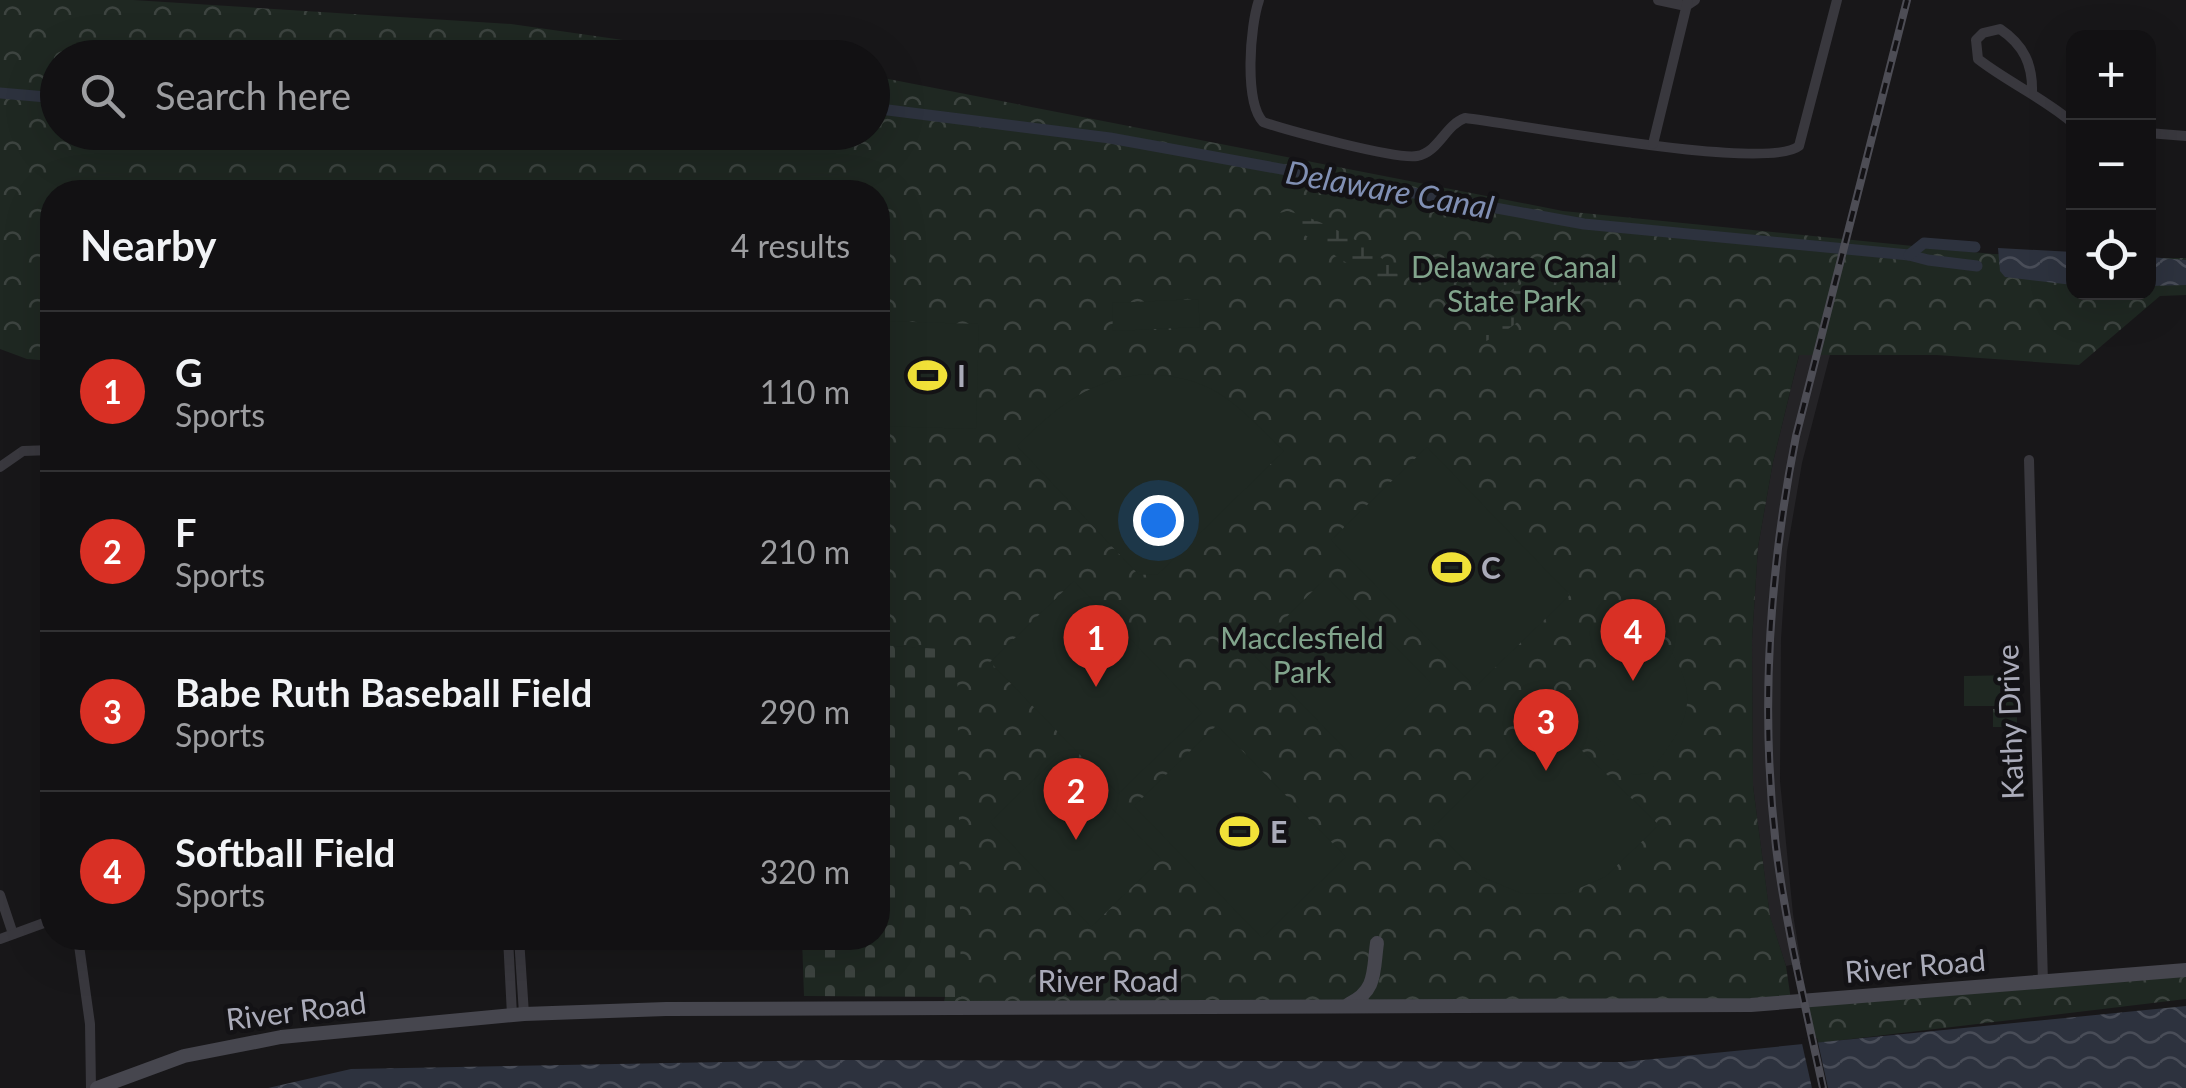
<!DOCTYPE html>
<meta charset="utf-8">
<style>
body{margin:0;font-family:Lato,sans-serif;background:#1f1f21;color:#f1f3f6}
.controls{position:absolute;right:30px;top:30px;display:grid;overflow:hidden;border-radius:20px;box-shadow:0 10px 40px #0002}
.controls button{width:90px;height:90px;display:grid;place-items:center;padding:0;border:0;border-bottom:2px solid #313133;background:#121113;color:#f1f3f6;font:50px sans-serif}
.you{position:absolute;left:1158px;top:520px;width:35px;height:35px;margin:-25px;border:8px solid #fff;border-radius:50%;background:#1a73e8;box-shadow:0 0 0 15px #1a73e833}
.badge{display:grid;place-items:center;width:65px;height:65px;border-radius:50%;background:#d93025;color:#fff;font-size:32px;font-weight:700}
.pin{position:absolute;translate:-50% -82px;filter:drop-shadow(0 2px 5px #0008)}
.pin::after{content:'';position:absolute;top:52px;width:35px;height:30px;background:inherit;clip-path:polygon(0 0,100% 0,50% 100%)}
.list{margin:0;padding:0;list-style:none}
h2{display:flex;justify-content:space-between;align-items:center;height:130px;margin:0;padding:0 40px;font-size:42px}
h2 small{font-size:32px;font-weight:400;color:#9c9da0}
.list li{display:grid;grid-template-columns:65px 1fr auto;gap:30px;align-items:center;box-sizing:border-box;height:160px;padding:0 40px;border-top:2px solid #313133}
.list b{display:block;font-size:38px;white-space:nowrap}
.list p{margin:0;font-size:32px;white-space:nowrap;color:#9c9da0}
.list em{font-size:32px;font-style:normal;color:#9c9da0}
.icon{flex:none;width:55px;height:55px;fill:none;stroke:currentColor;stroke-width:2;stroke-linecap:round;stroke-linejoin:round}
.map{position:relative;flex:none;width:2186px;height:1088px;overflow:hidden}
.search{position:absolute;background:#121113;box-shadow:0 10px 40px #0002;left:40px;top:40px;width:850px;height:110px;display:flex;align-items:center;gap:25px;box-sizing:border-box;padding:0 35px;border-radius:55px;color:#9c9da0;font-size:38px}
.panel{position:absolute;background:#121113;box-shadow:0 10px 40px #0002;left:40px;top:180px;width:850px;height:770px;border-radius:40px}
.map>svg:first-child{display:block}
.built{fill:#242326}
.forest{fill:url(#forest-crowns)}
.wetland{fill:url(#wetland-marsh)}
.cemetery{fill:url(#cemetery-stones)}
.garden{fill:#1f2822}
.water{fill:url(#water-waves)}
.pier{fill:#181719}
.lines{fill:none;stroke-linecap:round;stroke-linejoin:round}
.canal{stroke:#2d323e;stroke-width:11}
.minor{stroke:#39383e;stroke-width:10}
.secondary{stroke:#46464e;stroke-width:14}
.rail-casing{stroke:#4d4d55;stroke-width:8}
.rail{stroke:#131215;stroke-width:4;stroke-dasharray:11;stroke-linecap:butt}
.labels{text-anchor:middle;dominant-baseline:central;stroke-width:9;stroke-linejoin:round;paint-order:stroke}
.park-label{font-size:30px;fill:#81a48c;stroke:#131215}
.poi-label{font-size:30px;font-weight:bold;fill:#aaabb9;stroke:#131215;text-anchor:start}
.street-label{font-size:30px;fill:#aaabb9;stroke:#131215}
.water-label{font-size:32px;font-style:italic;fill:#8190b4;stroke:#131215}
</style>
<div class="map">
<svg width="2186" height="1088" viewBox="0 0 2186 1088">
<defs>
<pattern id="forest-crowns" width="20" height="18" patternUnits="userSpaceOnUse" patternTransform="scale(2.5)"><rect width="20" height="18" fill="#1f2822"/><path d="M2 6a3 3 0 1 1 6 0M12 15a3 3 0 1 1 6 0" fill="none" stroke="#3d4440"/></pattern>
<pattern id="wetland-marsh" width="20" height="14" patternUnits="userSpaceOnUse" patternTransform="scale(2.5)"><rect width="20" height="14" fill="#1f2822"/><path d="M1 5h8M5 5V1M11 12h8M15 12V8" fill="none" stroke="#3d4440"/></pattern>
<pattern id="cemetery-stones" width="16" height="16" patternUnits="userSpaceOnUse" patternTransform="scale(2.5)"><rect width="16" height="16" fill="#1f2822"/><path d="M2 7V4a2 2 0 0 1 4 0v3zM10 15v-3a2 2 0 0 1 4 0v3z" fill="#3d4440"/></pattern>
<pattern id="water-waves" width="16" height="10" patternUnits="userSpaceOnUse" patternTransform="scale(2.5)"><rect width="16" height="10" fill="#2d323e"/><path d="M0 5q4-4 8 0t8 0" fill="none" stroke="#494d58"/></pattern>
</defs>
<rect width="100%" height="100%" fill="#181719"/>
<polygon class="built" points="1819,274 1849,281 1802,463 1787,551 1781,639 1780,781 1793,914 1801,963 1786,966 1770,917 1753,786 1752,640 1758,547 1773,462"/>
<g class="forest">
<polygon points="0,0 133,0 511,24 742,57 58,58 58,132 872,132 873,76 1563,211 1993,254 2073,256 2074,292 2148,292 2149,258 2186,258 2186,295 2160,296 2079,365 1937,355 1799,355 1773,462 1758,547 1752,640 1753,786 1770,916 1786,966 1791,1000 944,1002 948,981 957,651 878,645 878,192 52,192 52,361 27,359 0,349"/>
<polygon points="2017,708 2017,727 1993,727 1993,709"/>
<polygon points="2186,969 2186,999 1809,1044 1804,1002"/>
</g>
<g class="wetland">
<path d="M1287,211C1322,219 1383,250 1403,281L1384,289L1358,272L1352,264C1335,260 1332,250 1318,242C1302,232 1286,230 1276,214Z"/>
<path d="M1538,274L1546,287C1537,309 1508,333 1486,341C1469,308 1515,289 1538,274Z"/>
</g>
<polygon class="cemetery" points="878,645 957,650 961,997 804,996 802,938 878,938"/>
<g class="garden">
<polygon points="1198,299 1200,327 1113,331 1112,303"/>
<polygon points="878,321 979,324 976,429 878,426"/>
<path d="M1146,374C1217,377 1236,405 1284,451L1158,574L1139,575L1017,446C1055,408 1090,379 1146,374Z"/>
<polygon points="1427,447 1570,595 1475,687 1331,540"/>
<polygon points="1327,577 1431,683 1355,759 1251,652"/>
<polygon points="1074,581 1202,713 1118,794 990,662"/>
<path d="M1655,627C1700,690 1698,714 1648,773L1633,775L1562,702L1628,634Z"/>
<polygon points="2016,675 2016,706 1964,706 1964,676"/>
<polygon points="1546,716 1659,825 1605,877 1568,893 1523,894 1482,877 1432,828"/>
<polygon points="1217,725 1346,857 1262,938 1134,806"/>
<polygon points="1060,754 1161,859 1091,927 990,822"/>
</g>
<g class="water">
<polygon points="1998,248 2073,252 2073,285 2005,277 2000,271"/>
<polygon points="2149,257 2186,260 2186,285 2149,286"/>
<polygon points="2186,1006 2186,1088 268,1088 351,1069 826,1060 1623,1062"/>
</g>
<polygon class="pier" points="1817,1038 1828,1088 1812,1088 1801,1039"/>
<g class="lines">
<g class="canal">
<polyline points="0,93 58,98"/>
<polyline points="872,108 1110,138 1584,224 1909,255 1928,260 1977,266"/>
<polyline points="1909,255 1924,243 1975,247"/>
</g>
<g class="minor">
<path d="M1259,0C1250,26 1244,101 1263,122C1286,130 1397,160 1417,156C1439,152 1445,125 1465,118C1518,124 1768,172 1799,146L1837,0"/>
<polyline points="1658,0 1686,6 1695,0"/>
<path d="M2032,93C2033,65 2024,45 2000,29L1983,33L1976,40L1978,59C2009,83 2044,98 2074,124"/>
<polyline points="2148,133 2186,136"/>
<polyline points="1653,144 1688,0"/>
<polyline points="2029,460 2043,983"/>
<polyline points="0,467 23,451 52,450"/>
<polyline points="0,895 13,934"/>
<polyline points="78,938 90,1024 91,1088"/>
<polyline points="508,938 512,1015"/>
<polyline points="519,938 524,1014"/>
<polyline points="0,939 52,920"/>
</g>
<g class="secondary">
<path d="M1349,1004C1377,991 1373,971 1377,943"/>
<polyline points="97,1088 184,1056 281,1037 524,1014 666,1009 1751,1005 2186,970"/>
</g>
<defs>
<path id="rail" d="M1823,1088C1806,1008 1786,928 1776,847C1760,708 1769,572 1796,436L1907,0"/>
</defs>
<use href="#rail" class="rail-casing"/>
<use href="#rail" class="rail"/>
</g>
<defs>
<symbol id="stadium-bare" viewBox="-9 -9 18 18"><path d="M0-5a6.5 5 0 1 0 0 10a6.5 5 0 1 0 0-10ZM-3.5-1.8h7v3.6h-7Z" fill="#f1e138" stroke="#131215" stroke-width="2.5" paint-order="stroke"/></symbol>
</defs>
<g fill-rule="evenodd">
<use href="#stadium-bare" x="900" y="348" width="55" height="55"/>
<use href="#stadium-bare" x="1424" y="540" width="55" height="55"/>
<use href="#stadium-bare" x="1212" y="804" width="55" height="55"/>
</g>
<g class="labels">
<g class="park-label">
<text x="1514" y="266">Delaware Canal<tspan x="1514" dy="34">State Park</tspan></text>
<text x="1302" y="637">Macclesfield<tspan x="1302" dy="34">Park</tspan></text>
</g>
<g class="poi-label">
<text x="957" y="375">I</text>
<text x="1481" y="567">C</text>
<text x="1270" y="831">E</text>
</g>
<g class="street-label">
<text transform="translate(2009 722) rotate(-92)">Kathy Drive</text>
<text transform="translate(1915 965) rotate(-5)">River Road</text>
<text x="1108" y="980">River Road</text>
<text transform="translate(296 1010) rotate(-7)">River Road</text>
</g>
<g class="water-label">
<text transform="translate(1390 189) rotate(10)">Delaware Canal</text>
</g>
</g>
</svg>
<div class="controls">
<button>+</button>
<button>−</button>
<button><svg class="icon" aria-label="locate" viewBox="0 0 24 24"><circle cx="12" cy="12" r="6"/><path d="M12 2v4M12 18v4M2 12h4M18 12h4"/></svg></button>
</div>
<div class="you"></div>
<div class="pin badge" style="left:1096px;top:687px">1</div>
<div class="pin badge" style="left:1076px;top:840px">2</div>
<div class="pin badge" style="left:1546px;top:771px">3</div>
<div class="pin badge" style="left:1633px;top:681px">4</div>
<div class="search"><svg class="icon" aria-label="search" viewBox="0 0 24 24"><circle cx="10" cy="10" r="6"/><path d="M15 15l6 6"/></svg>Search here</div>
<section class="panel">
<h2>Nearby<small>4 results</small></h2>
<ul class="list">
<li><span class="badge">1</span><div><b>G</b><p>Sports</p></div><em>110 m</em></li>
<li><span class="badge">2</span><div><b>F</b><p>Sports</p></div><em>210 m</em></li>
<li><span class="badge">3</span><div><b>Babe Ruth Baseball Field</b><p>Sports</p></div><em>290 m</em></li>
<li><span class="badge">4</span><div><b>Softball Field</b><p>Sports</p></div><em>320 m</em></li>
</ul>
</section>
</div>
